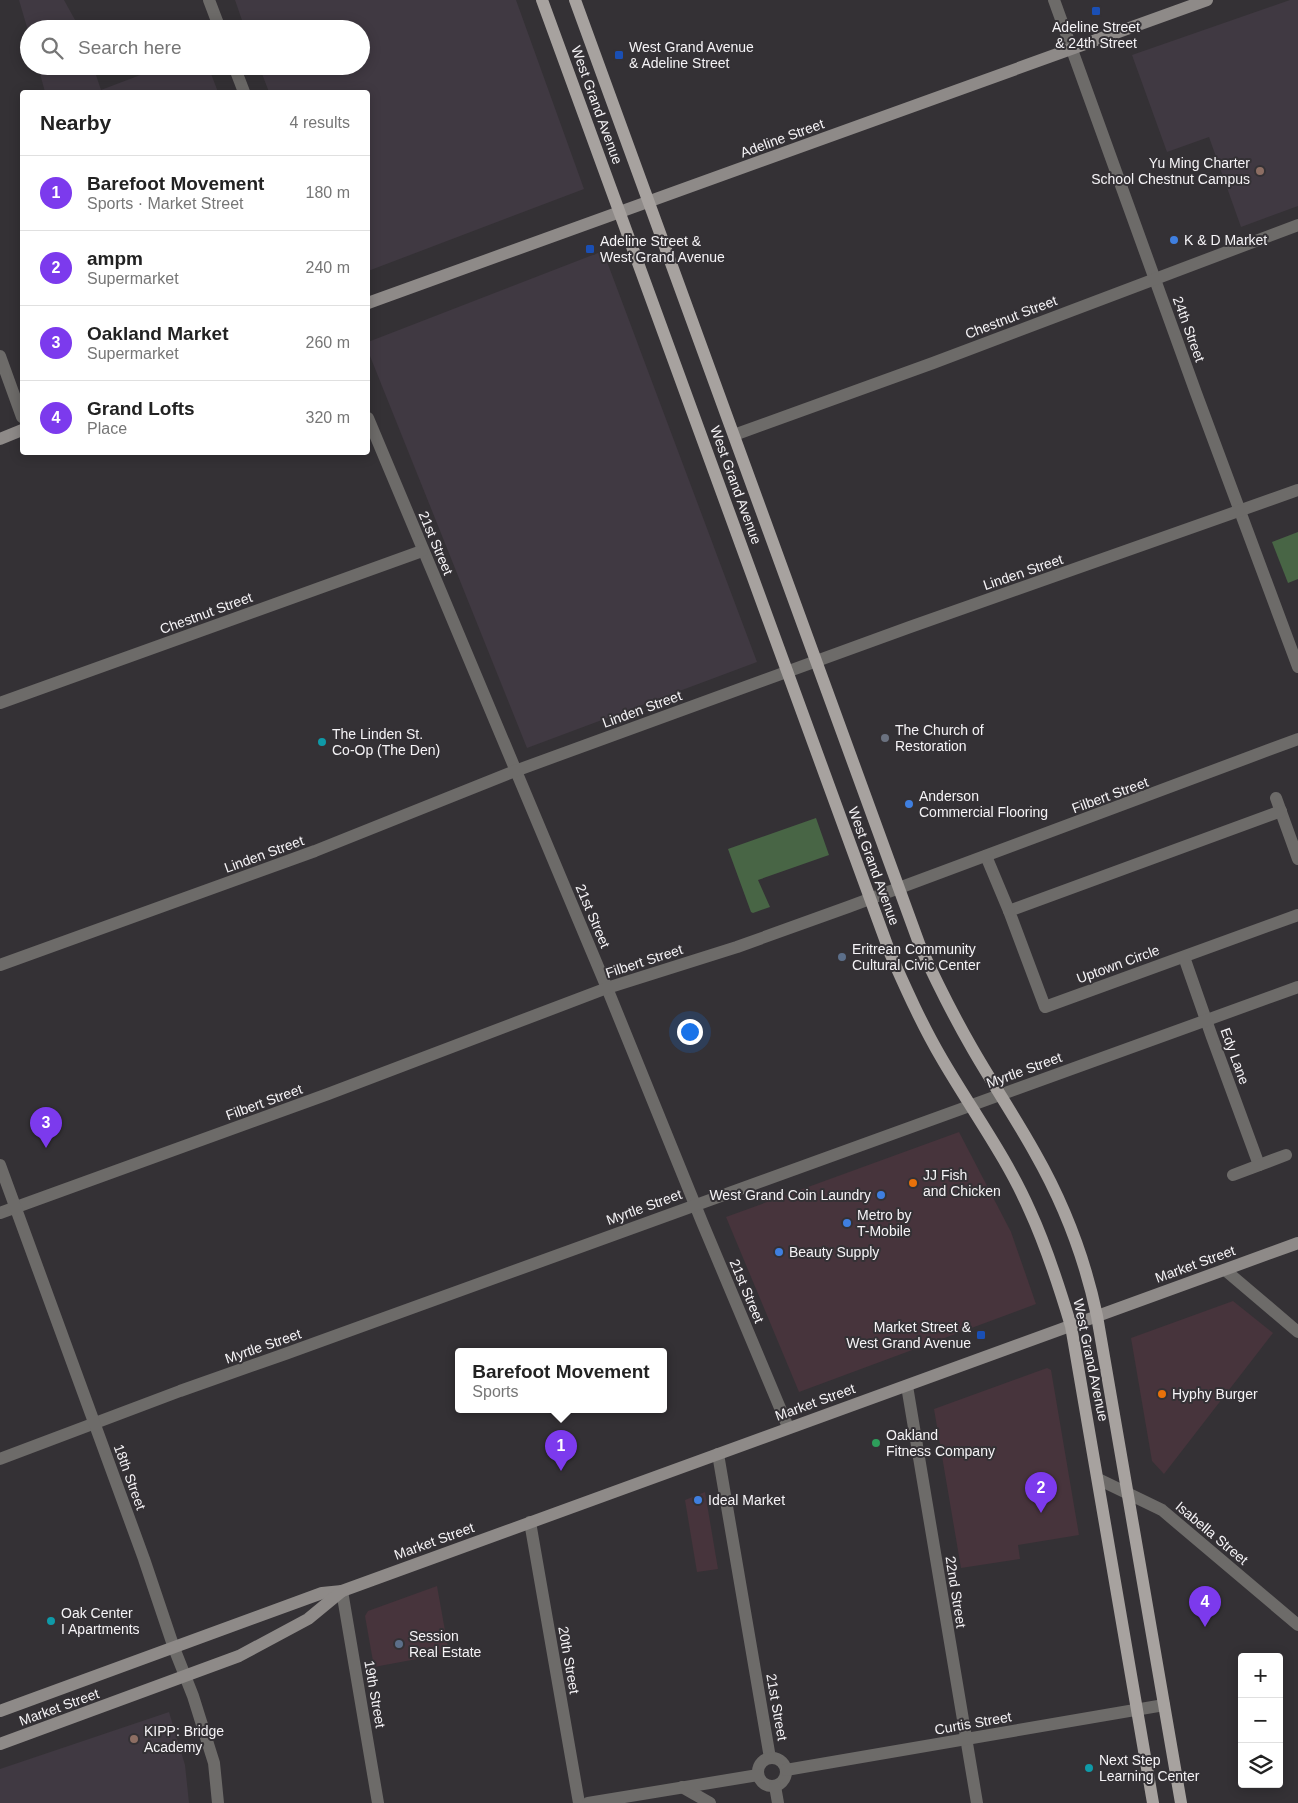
<!DOCTYPE html>
<meta charset="utf-8">
<style>
body{margin:0;font-family:Arial,sans-serif;background:#f6f6f6;color:#222}
.controls{position:absolute;right:15px;bottom:15px;display:grid;overflow:hidden;border-radius:5px;box-shadow:0 2px 12px #0003}
.controls button{width:45px;height:45px;display:grid;place-items:center;padding:0;border:0;border-bottom:1px solid #e0e0e0;background:#fff;color:#222;font:25px sans-serif}
.you{position:absolute;left:689px;top:1031px;width:18px;height:18px;margin:-12px;border:4px solid #fff;border-radius:50%;background:#1a73e8;box-shadow:0 0 0 8px #1a73e833}
.badge{display:grid;place-items:center;width:32px;height:32px;border-radius:50%;background:#7c3aed;color:#fff;font-size:16px;font-weight:700}
.pin{position:absolute;translate:-50% -41px;filter:drop-shadow(0 1px 2px #0008)}
.pin::after{content:'';position:absolute;top:26px;width:18px;height:15px;background:inherit;clip-path:polygon(0 0,100% 0,50% 100%)}
.popup{position:absolute;left:455px;top:1348px;width:212px;height:65px;box-sizing:border-box;display:grid;place-content:center;border-radius:5px;background:#fff;filter:drop-shadow(0 1px 4px #0005);font-size:16px;white-space:nowrap;color:#767676}
.popup b{font-size:19px;color:#222}
.popup::after{content:'';position:absolute;left:50%;top:100%;margin-left:-10px;border:10px solid transparent;border-top-color:#fff}
.list{margin:0;padding:0;list-style:none}
h2{display:flex;justify-content:space-between;align-items:center;height:65px;margin:0;padding:0 20px;font-size:21px}
h2 small{font-size:16px;font-weight:400;color:#767676}
.list li{display:grid;grid-template-columns:32px 1fr auto;gap:15px;align-items:center;box-sizing:border-box;height:75px;padding:0 20px;border-top:1px solid #e0e0e0}
.list b{display:block;font-size:19px;white-space:nowrap}
.list p{margin:0;font-size:16px;white-space:nowrap;color:#767676}
.list em{font-size:16px;font-style:normal;color:#767676}
.icon{flex:none;width:28px;height:28px;fill:none;stroke:currentColor;stroke-width:2;stroke-linecap:round;stroke-linejoin:round}
.map{position:relative;flex:none;width:1298px;height:1803px;overflow:hidden}
.search{position:absolute;background:#fff;box-shadow:0 2px 12px #0003;left:20px;top:20px;width:350px;height:55px;display:flex;align-items:center;gap:12px;box-sizing:border-box;padding:0 18px;border-radius:28px;color:#767676;font-size:19px}
.panel{position:absolute;background:#fff;box-shadow:0 2px 12px #0003;left:20px;top:90px;width:350px;height:365px;border-radius:5px}
.map>svg:first-child{display:block}
.commercial{fill:#47343c}
.built{fill:#403942}
.green{fill:#486545}
.lines{fill:none;stroke-linecap:round;stroke-linejoin:round}
.minor{stroke:#6d6b69;stroke-width:12}
.tertiary{stroke:#6d6b69;stroke-width:12}
.secondary{stroke:#8e8a88;stroke-width:12}
.primary{stroke:#a7a29f;stroke-width:12}
.transit-dot{fill:#1a4fb4;stroke:#343135;stroke-width:2}
.education-dot{fill:#8d6e63;stroke:#343135;stroke-width:2}
.shop-dot{fill:#3f7fe0;stroke:#343135;stroke-width:2}
.worship-dot{fill:#6b7280;stroke:#343135;stroke-width:2}
.culture-dot{fill:#0f9aa8;stroke:#343135;stroke-width:2}
.service-dot{fill:#5c6f8a;stroke:#343135;stroke-width:2}
.food-dot{fill:#e8710a;stroke:#343135;stroke-width:2}
.leisure-dot{fill:#2e9e5b;stroke:#343135;stroke-width:2}
.labels{text-anchor:middle;dominant-baseline:central;stroke-width:4;stroke-linejoin:round;paint-order:stroke}
.poi-label{font-size:14px;fill:#f5f3f6;stroke:#343135;text-anchor:start}
.street-label{font-size:14px;fill:#f5f3f6;stroke:#343135}
</style>
<div class="map">
<svg width="1298" height="1803" viewBox="0 0 1298 1803">
<rect width="100%" height="100%" fill="#343135"/>
<g class="commercial">
<polygon points="959,1132 1011,1232 1036,1304 799,1392 726,1217"/>
<polygon points="1233,1301 1273,1333 1164,1474 1152,1461 1131,1338"/>
<polygon points="1047,1368 1051,1370 1079,1535 1018,1545 1020,1559 961,1568 934,1409"/>
<polygon points="705,1492 718,1569 697,1572 685,1500"/>
<polygon points="437,1586 449,1653 374,1667 365,1616 368,1611"/>
</g>
<g class="built">
<polygon points="19,0 64,0 80,29 29,29 29,34"/>
<polygon points="235,0 516,0 584,189 368,271 368,92 269,92 259,66 361,66 361,29 245,29"/>
<polygon points="1290,0 1298,0 1298,206 1241,227 1209,137 1167,152 1132,55"/>
<polygon points="38,66 93,66 101,90 164,66 208,66 218,92 45,92"/>
<polygon points="603,251 757,662 527,748 368,351 368,342"/>
<polygon points="169,1712 185,1765 189,1803 0,1803 0,1769"/>
</g>
<g class="green">
<polygon points="1298,532 1298,579 1288,583 1272,542"/>
<polygon points="816,818 829,855 758,880 770,907 753,913 751,912 728,849"/>
</g>
<g class="lines">
<g class="minor">
<polyline points="209,0 220,29"/>
<polyline points="1054,0 1196,393 1298,667"/>
<polyline points="234,66 244,92"/>
<polyline points="0,356 22,417"/>
<polyline points="368,418 607,988 702,1222 788,1427"/>
<polyline points="734,435 933,363 1298,225"/>
<polyline points="0,703 422,551"/>
<polyline points="1276,798 1298,859"/>
<polyline points="1281,811 1009,911 1045,1007 1298,915"/>
<polyline points="986,856 1009,911"/>
<polyline points="1184,957 1212,1037 1259,1165"/>
<polyline points="0,965 315,851 515,771 910,627 1298,490"/>
<polyline points="1233,1175 1286,1155"/>
<polyline points="0,1213 328,1094 607,988 737,947 848,907 1298,739"/>
<polyline points="1225,1270 1298,1332"/>
<polyline points="907,1386 977,1803"/>
<polyline points="718,1454 770,1758"/>
<polyline points="0,1459 180,1391 285,1354 1298,987"/>
<polyline points="1098,1479 1162,1510 1298,1625"/>
<polyline points="530,1522 579,1803"/>
<polyline points="342,1591 378,1803"/>
<circle cx="772" cy="1772" r="14"/>
<polyline points="786,1770 1164,1705"/>
<polyline points="775,1786 778,1803"/>
<polyline points="682,1787 710,1803"/>
<polyline points="588,1803 758,1775"/>
</g>
<polyline class="tertiary" points="0,1165 144,1559 174,1648 193,1696 214,1763 218,1803"/>
<g class="secondary">
<polyline points="368,303 1207,0"/>
<polyline points="0,439 22,430"/>
<polyline points="0,1711 322,1593 342,1591 1298,1243"/>
<polyline points="0,1744 239,1656 308,1619 342,1591"/>
</g>
<g class="primary">
<path d="M542,0L890,953C906,989 922,1025 942,1059C971,1109 1007,1158 1030,1211C1047,1248 1059,1286 1071,1326L1153,1803"/>
<path d="M575,0L920,946C936,981 953,1015 972,1048C992,1083 1015,1117 1035,1153C1064,1204 1085,1259 1097,1316L1181,1803"/>
</g>
</g>
<g class="transit-dot">
<rect x="1091" y="6" width="10" height="10" rx="2.5"/>
<rect x="614" y="50" width="10" height="10" rx="2.5"/>
<rect x="585" y="244" width="10" height="10" rx="2.5"/>
<rect x="976" y="1330" width="10" height="10" rx="2.5"/>
</g>
<g class="education-dot">
<circle cx="1260" cy="171" r="5"/>
<circle cx="134" cy="1739" r="5"/>
</g>
<g class="shop-dot">
<circle cx="1174" cy="240" r="5"/>
<circle cx="909" cy="804" r="5"/>
<circle cx="881" cy="1195" r="5"/>
<circle cx="847" cy="1223" r="5"/>
<circle cx="779" cy="1252" r="5"/>
<circle cx="698" cy="1500" r="5"/>
</g>
<circle class="worship-dot" cx="885" cy="738" r="5"/>
<g class="culture-dot">
<circle cx="322" cy="742" r="5"/>
<circle cx="51" cy="1621" r="5"/>
<circle cx="1089" cy="1768" r="5"/>
</g>
<g class="service-dot">
<circle cx="842" cy="957" r="5"/>
<circle cx="399" cy="1644" r="5"/>
</g>
<g class="food-dot">
<circle cx="913" cy="1183" r="5"/>
<circle cx="1162" cy="1394" r="5"/>
</g>
<circle class="leisure-dot" cx="876" cy="1443" r="5"/>
<g class="labels">
<g class="poi-label">
<text x="1096" y="27" text-anchor="middle">Adeline Street<tspan x="1096" dy="16">&amp; 24th Street</tspan></text>
<text x="629" y="47">West Grand Avenue<tspan x="629" dy="16">&amp; Adeline Street</tspan></text>
<text x="1250" y="163" text-anchor="end">Yu Ming Charter<tspan x="1250" dy="16">School Chestnut Campus</tspan></text>
<text x="1184" y="240">K &amp; D Market</text>
<text x="600" y="241">Adeline Street &amp;<tspan x="600" dy="16">West Grand Avenue</tspan></text>
<text x="895" y="730">The Church of<tspan x="895" dy="16">Restoration</tspan></text>
<text x="332" y="734">The Linden St.<tspan x="332" dy="16">Co-Op (The Den)</tspan></text>
<text x="919" y="796">Anderson<tspan x="919" dy="16">Commercial Flooring</tspan></text>
<text x="852" y="949">Eritrean Community<tspan x="852" dy="16">Cultural Civic Center</tspan></text>
<text x="923" y="1175">JJ Fish<tspan x="923" dy="16">and Chicken</tspan></text>
<text x="871" y="1195" text-anchor="end">West Grand Coin Laundry</text>
<text x="857" y="1215">Metro by<tspan x="857" dy="16">T-Mobile</tspan></text>
<text x="789" y="1252">Beauty Supply</text>
<text x="971" y="1327" text-anchor="end">Market Street &amp;<tspan x="971" dy="16">West Grand Avenue</tspan></text>
<text x="1172" y="1394">Hyphy Burger</text>
<text x="886" y="1435">Oakland<tspan x="886" dy="16">Fitness Company</tspan></text>
<text x="708" y="1500">Ideal Market</text>
<text x="61" y="1613">Oak Center<tspan x="61" dy="16">I Apartments</tspan></text>
<text x="409" y="1636">Session<tspan x="409" dy="16">Real Estate</tspan></text>
<text x="144" y="1731">KIPP: Bridge<tspan x="144" dy="16">Academy</tspan></text>
<text x="1099" y="1760">Next Step<tspan x="1099" dy="16">Learning Center</tspan></text>
</g>
<g class="street-label">
<text transform="translate(597 105) rotate(70)">West Grand Avenue</text>
<text transform="translate(782 138) rotate(-20)">Adeline Street</text>
<text transform="translate(1011 317) rotate(-21)">Chestnut Street</text>
<text transform="translate(1189 329) rotate(70)">24th Street</text>
<text transform="translate(736 485) rotate(70)">West Grand Avenue</text>
<text transform="translate(436 543) rotate(67)">21st Street</text>
<text transform="translate(1023 572) rotate(-19)">Linden Street</text>
<text transform="translate(206 613) rotate(-20)">Chestnut Street</text>
<text transform="translate(642 709) rotate(-20)">Linden Street</text>
<text transform="translate(1110 795) rotate(-20)">Filbert Street</text>
<text transform="translate(264 854) rotate(-20)">Linden Street</text>
<text transform="translate(874 866) rotate(70)">West Grand Avenue</text>
<text transform="translate(593 916) rotate(67)">21st Street</text>
<text transform="translate(644 961) rotate(-18)">Filbert Street</text>
<text transform="translate(1118 964) rotate(-20)">Uptown Circle</text>
<text transform="translate(1235 1056) rotate(70)">Edy Lane</text>
<text transform="translate(1024 1070) rotate(-20)">Myrtle Street</text>
<text transform="translate(264 1102) rotate(-20)">Filbert Street</text>
<text transform="translate(644 1207) rotate(-20)">Myrtle Street</text>
<text transform="translate(1195 1264) rotate(-20)">Market Street</text>
<text transform="translate(747 1291) rotate(67)">21st Street</text>
<text transform="translate(263 1346) rotate(-19)">Myrtle Street</text>
<text transform="translate(1091 1360) rotate(78)">West Grand Avenue</text>
<text transform="translate(815 1402) rotate(-20)">Market Street</text>
<text transform="translate(130 1477) rotate(70)">18th Street</text>
<text transform="translate(1212 1533) rotate(40)">Isabella Street</text>
<text transform="translate(434 1541) rotate(-20)">Market Street</text>
<text transform="translate(956 1592) rotate(81)">22nd Street</text>
<text transform="translate(569 1660) rotate(80)">20th Street</text>
<text transform="translate(375 1694) rotate(80)">19th Street</text>
<text transform="translate(59 1707) rotate(-20)">Market Street</text>
<text transform="translate(777 1707) rotate(80)">21st Street</text>
<text transform="translate(973 1723) rotate(-10)">Curtis Street</text>
</g>
</g>
</svg>
<div class="controls">
<button>+</button>
<button>−</button>
<button><svg class="icon" aria-label="layers" viewBox="0 0 24 24"><path d="M12 4l9 5-9 5-9-5zM3 14l9 5 9-5"/></svg></button>
</div>
<div class="you"></div>
<div class="pin badge" style="left:561px;top:1471px">1</div>
<div class="popup"><b>Barefoot Movement</b>Sports</div>
<div class="pin badge" style="left:1041px;top:1513px">2</div>
<div class="pin badge" style="left:46px;top:1148px">3</div>
<div class="pin badge" style="left:1205px;top:1627px">4</div>
<div class="search"><svg class="icon" aria-label="search" viewBox="0 0 24 24"><circle cx="10" cy="10" r="6"/><path d="M15 15l6 6"/></svg>Search here</div>
<section class="panel">
<h2>Nearby<small>4 results</small></h2>
<ul class="list">
<li><span class="badge">1</span><div><b>Barefoot Movement</b><p>Sports · Market Street</p></div><em>180 m</em></li>
<li><span class="badge">2</span><div><b>ampm</b><p>Supermarket</p></div><em>240 m</em></li>
<li><span class="badge">3</span><div><b>Oakland Market</b><p>Supermarket</p></div><em>260 m</em></li>
<li><span class="badge">4</span><div><b>Grand Lofts</b><p>Place</p></div><em>320 m</em></li>
</ul>
</section>
</div>
